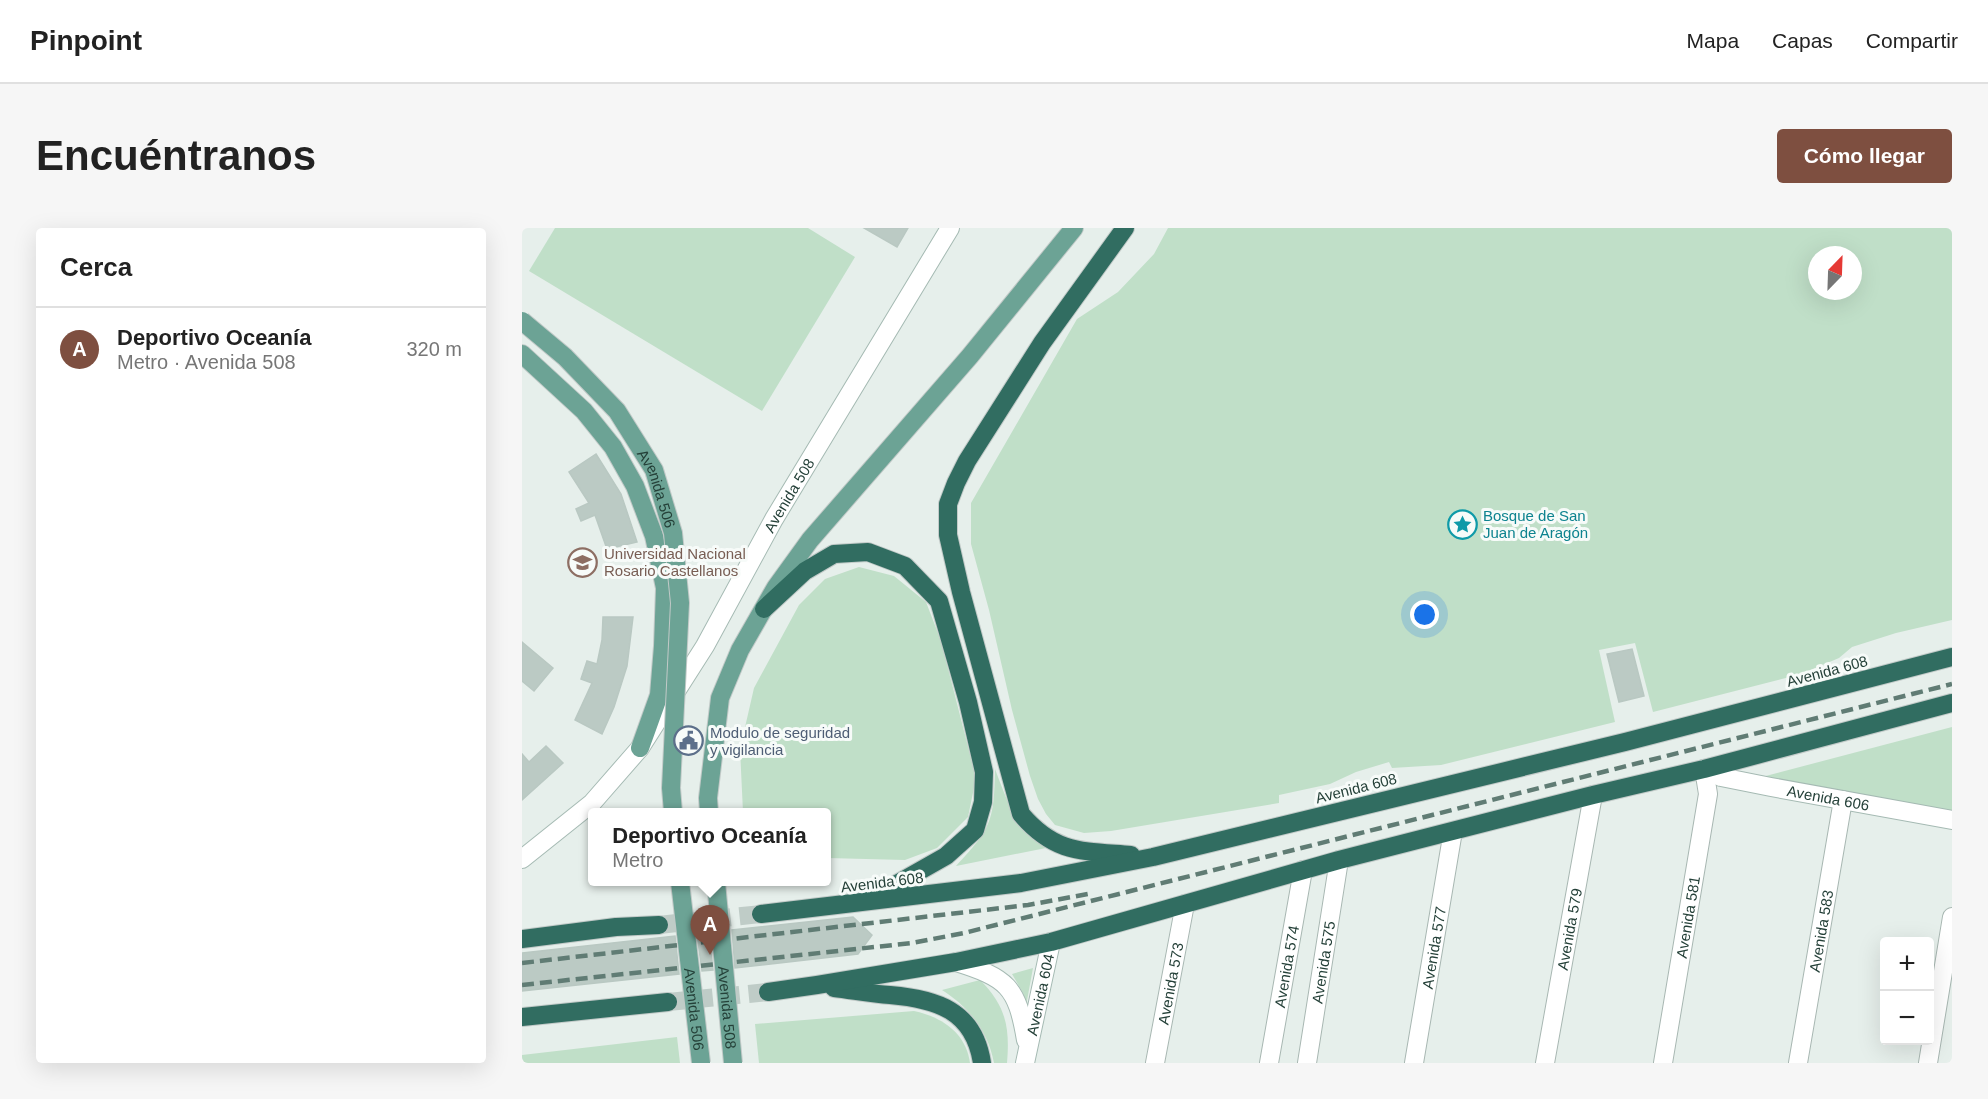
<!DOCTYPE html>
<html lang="es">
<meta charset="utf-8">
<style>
body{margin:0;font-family:Arial,sans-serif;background:#f6f6f6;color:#222}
.controls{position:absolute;right:18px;bottom:18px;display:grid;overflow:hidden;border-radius:6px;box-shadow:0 6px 24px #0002}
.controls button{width:54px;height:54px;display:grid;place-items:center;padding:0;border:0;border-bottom:2px solid #e0e0e0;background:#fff;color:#222;font:30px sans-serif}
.compass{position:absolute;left:1286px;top:18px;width:54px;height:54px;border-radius:50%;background:#fff;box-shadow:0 6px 24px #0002;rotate:23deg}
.you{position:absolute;left:903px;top:387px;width:21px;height:21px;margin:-15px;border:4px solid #fff;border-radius:50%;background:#1a73e8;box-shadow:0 0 0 9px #1a73e833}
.badge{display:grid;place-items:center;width:39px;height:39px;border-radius:50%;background:#7e4f40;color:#fff;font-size:20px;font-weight:700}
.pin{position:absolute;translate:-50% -50px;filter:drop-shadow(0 2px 3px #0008)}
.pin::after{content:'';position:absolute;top:32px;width:21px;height:18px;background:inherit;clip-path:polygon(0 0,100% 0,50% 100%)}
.popup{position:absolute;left:66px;top:580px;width:243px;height:78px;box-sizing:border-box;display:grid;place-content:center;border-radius:6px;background:#fff;filter:drop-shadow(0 2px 4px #0005);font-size:20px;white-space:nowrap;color:#767676}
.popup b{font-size:22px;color:#222}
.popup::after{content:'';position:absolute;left:50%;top:100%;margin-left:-12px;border:12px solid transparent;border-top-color:#fff}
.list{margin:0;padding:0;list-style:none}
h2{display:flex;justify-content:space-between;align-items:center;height:78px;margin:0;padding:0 24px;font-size:26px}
h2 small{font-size:20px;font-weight:400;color:#767676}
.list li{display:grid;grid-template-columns:39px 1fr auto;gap:18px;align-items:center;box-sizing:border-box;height:84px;padding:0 24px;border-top:2px solid #e0e0e0}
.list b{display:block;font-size:22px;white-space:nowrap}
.list p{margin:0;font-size:20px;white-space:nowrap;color:#767676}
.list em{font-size:20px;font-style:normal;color:#767676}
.map{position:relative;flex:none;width:1430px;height:835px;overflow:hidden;border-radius:6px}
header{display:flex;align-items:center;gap:36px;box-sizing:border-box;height:84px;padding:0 30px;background:#fff;border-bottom:2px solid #e0e0e0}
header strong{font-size:28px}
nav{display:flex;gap:33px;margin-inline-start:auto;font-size:21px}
.intro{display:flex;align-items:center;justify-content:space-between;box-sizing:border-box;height:144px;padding:0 36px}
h1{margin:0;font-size:42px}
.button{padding:15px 27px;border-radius:6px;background:#7e4f40;color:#fff;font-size:21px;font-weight:700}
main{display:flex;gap:36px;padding:0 36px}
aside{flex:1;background:#fff;border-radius:6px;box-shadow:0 6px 24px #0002}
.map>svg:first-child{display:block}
.green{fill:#c0dfc8;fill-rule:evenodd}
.building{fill:#bbcac4;stroke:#b9c8c2;stroke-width:1.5}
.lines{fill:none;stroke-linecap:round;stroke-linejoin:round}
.highway-tunnel{stroke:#bfccc7;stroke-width:18;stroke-dasharray:18 9;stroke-linecap:butt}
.street-casing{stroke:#a8b7b2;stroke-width:20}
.secondary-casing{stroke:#a5bab3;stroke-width:20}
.primary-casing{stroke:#c2cac8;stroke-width:20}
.highway-casing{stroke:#c2cac8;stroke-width:20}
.street{stroke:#fff;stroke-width:18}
.secondary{stroke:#fff;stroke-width:18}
.primary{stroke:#6ca395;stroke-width:18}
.highway{stroke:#316d61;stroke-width:18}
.rail{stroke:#607c74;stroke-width:4.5;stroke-dasharray:12 6;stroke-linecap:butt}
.primary-bridge-casing{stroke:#c2cac8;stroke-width:20;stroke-linecap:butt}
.primary-bridge{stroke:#6ca395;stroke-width:18}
.labels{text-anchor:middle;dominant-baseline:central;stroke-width:6;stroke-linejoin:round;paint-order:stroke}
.street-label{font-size:15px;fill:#254139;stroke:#f7fbf9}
.culture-label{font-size:15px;fill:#0d838f;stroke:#f7fbf9;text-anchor:start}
.education-label{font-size:15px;fill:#785e54;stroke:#f7fbf9;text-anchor:start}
.service-label{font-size:15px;fill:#4e5e75;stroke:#f7fbf9;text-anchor:start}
</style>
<header>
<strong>Pinpoint</strong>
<nav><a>Mapa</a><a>Capas</a><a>Compartir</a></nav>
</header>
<div class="intro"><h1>Encuéntranos</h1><a class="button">Cómo llegar</a></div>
<main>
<aside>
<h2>Cerca<small></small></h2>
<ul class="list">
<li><span class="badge">A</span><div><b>Deportivo Oceanía</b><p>Metro · Avenida 508</p></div><em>320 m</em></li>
</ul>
</aside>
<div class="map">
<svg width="1430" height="835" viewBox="0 0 1430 835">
<rect width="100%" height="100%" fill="#e6efeb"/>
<g class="green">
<polygon points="33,0 286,0 333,29 240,183 7,43"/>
<path d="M646,0H1430V392L1374,405L1330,419L1317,430L1279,446L1131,484L1113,415L1077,422L1093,494L919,537L870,540L867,534L834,544L808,556L757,567V575L589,603L562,605L533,597L524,586L516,571L508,548L490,482L467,382L449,316V275L555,91L596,64L632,26ZM1295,27H1331V63H1295Z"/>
<polygon points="337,339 372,348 404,374 419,413 454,550 446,589 415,620 383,632 305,630 305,584 221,584 218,521 232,460 277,377 303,351"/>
<polygon points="1430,499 1430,584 1236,550"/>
<path d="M473,541C487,578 492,595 524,620L434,638C470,600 472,592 473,541Z"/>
<polygon points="511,740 504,778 501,765 490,746"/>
<path d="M458,752C484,778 488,799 485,835H472C466,803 447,779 420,762Z"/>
<path d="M392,783C420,789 444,805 448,835H237L233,796Z"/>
<polygon points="155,809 158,835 0,835 0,827"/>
</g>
<g class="building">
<polygon points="342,0 386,0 375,19"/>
<polygon points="74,226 99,266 115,314 85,321 73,287 59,293 54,281 67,275 47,244"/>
<polygon points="81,389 111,389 105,438 92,479 80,506 53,492 70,455 59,451 65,433 75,436 80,412"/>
<polygon points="0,414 31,440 12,463 0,453"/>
<polygon points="1110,421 1122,468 1097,474 1085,426"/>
<polygon points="24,518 41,535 0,572 0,526 7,534"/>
<polygon points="331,689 350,707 336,726 213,740 210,702"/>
<polygon points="187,705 191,742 180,743 175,706"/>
<polygon points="153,708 157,746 0,763 0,725"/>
</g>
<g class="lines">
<g class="highway-tunnel">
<polyline points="137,697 239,686"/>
<polyline points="146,774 246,764"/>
</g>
<defs>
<g id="street">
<path id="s1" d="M633,835L663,676"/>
<path id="s2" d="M747,835L781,642"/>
<path id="s3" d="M785,835L817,632"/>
<path id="s4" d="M892,835L931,603"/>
<path id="s5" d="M1023,835L1071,567"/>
<path id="s6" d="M1141,835L1186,566L1182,541"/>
<path id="s7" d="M1276,835L1321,572"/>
<polyline points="1406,835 1430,689"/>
</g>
<g id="secondary">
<path id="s8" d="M1182,541L1199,549L1249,559L1430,592"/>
<path id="s9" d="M0,631L70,575L118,520L183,418L252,291L428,0"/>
<path d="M434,734C485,750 495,758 504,812"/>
<path id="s10" d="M503,835L529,714"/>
</g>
<g id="primary">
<polyline points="0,126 62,183 91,219 113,258 132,308 143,360 141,418 137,467 118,520"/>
<polyline points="187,584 186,570 198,470 218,422 254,359 288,312 448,128 552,0"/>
</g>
<g id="highway">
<path d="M603,0L520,115L445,233L434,255L426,276V307L439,364L499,586C533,626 560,623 609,627"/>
<polyline points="242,381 283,343 312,326 346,324 383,338 417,373 446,474 462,544 461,574 453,602 424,628 350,670"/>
<polyline points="239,686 499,655 631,629 1103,514 1430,429"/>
<polyline points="0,711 94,699 137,697"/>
<path d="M312,760C330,762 349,766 368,767C414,771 452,782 460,835"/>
<polyline points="246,764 295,757 434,734 529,714 817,632 1071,567 1182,541 1430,475"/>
<polyline points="0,789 146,774"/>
</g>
</defs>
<use href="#street" class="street-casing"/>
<use href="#secondary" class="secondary-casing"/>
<use href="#primary" class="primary-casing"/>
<use href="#highway" class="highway-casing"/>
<use href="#street" class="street"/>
<use href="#secondary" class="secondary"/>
<use href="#primary" class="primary"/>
<use href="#highway" class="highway"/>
<g class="rail">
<polyline points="0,735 506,677 566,666"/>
<polyline points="0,757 390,715 442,705 1430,456"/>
</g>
<defs>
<g id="primary-bridge">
<path id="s11" d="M0,93L43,129L95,183L132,242L151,305L158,375L149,560L151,584"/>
<path id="s12" d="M158,654L179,835"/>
<path id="s13" d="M194,654L211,835"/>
</g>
</defs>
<use href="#primary-bridge" class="primary-bridge-casing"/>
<use href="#primary-bridge" class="primary-bridge"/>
</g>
<defs>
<symbol id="sight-ring" viewBox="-11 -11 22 22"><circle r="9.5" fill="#f7fbf9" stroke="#0f9aa8" stroke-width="1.5"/><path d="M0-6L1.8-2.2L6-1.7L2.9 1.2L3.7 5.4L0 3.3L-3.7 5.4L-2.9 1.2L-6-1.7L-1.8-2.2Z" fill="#0f9aa8"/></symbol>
<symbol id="university-ring" viewBox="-11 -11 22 22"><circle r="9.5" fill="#f7fbf9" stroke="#8d6e63" stroke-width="1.5"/><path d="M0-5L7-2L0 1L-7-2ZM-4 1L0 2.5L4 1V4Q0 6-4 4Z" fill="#8d6e63"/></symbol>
<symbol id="civic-ring" viewBox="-11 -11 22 22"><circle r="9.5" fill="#f7fbf9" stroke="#5c6f8a" stroke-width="1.5"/><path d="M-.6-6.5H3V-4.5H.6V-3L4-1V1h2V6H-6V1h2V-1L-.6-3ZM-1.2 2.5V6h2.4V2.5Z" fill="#5c6f8a"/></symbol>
</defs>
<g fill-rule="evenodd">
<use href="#sight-ring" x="924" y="280" width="33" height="33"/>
<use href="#university-ring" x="44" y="318" width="33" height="33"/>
<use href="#civic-ring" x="150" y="496" width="33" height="33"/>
</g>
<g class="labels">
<g class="street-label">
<text stroke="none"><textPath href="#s11" startOffset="219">Avenida 506</textPath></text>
<text stroke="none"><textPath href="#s9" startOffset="456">Avenida 508</textPath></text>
<text transform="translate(1305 443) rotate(-15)">Avenida 608</text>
<text transform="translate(834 560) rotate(-14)">Avenida 608</text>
<text stroke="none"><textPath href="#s8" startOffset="128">Avenida 606</textPath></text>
<text transform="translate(360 654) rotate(-7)">Avenida 608</text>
<text stroke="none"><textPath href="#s6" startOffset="148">Avenida 581</textPath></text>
<text stroke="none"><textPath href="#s5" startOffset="136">Avenida 579</textPath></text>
<text stroke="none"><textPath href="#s7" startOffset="134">Avenida 583</textPath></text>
<text stroke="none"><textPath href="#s4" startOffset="117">Avenida 577</textPath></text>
<text stroke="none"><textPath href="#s3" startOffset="102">Avenida 575</textPath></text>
<text stroke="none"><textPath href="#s2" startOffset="98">Avenida 574</textPath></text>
<text stroke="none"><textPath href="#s1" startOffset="81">Avenida 573</textPath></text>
<text stroke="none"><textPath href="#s10" startOffset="70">Avenida 604</textPath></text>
<text stroke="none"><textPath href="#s12" startOffset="128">Avenida 506</textPath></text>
<text stroke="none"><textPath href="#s13" startOffset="126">Avenida 508</textPath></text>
</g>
<g class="culture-label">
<text x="961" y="287">Bosque de San<tspan x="961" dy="17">Juan de Aragón</tspan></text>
</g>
<g class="education-label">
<text x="82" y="325">Universidad Nacional<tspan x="82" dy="17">Rosario Castellanos</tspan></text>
</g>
<g class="service-label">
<text x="188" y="504">Modulo de seguridad<tspan x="188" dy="17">y vigilancia</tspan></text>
</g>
</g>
</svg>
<div class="controls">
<button>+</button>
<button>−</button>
</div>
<svg class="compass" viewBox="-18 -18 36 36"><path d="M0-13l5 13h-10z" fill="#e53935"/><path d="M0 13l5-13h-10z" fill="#767676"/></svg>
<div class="you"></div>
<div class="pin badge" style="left:188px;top:727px">A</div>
<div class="popup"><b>Deportivo Oceanía</b>Metro</div>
</div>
</main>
